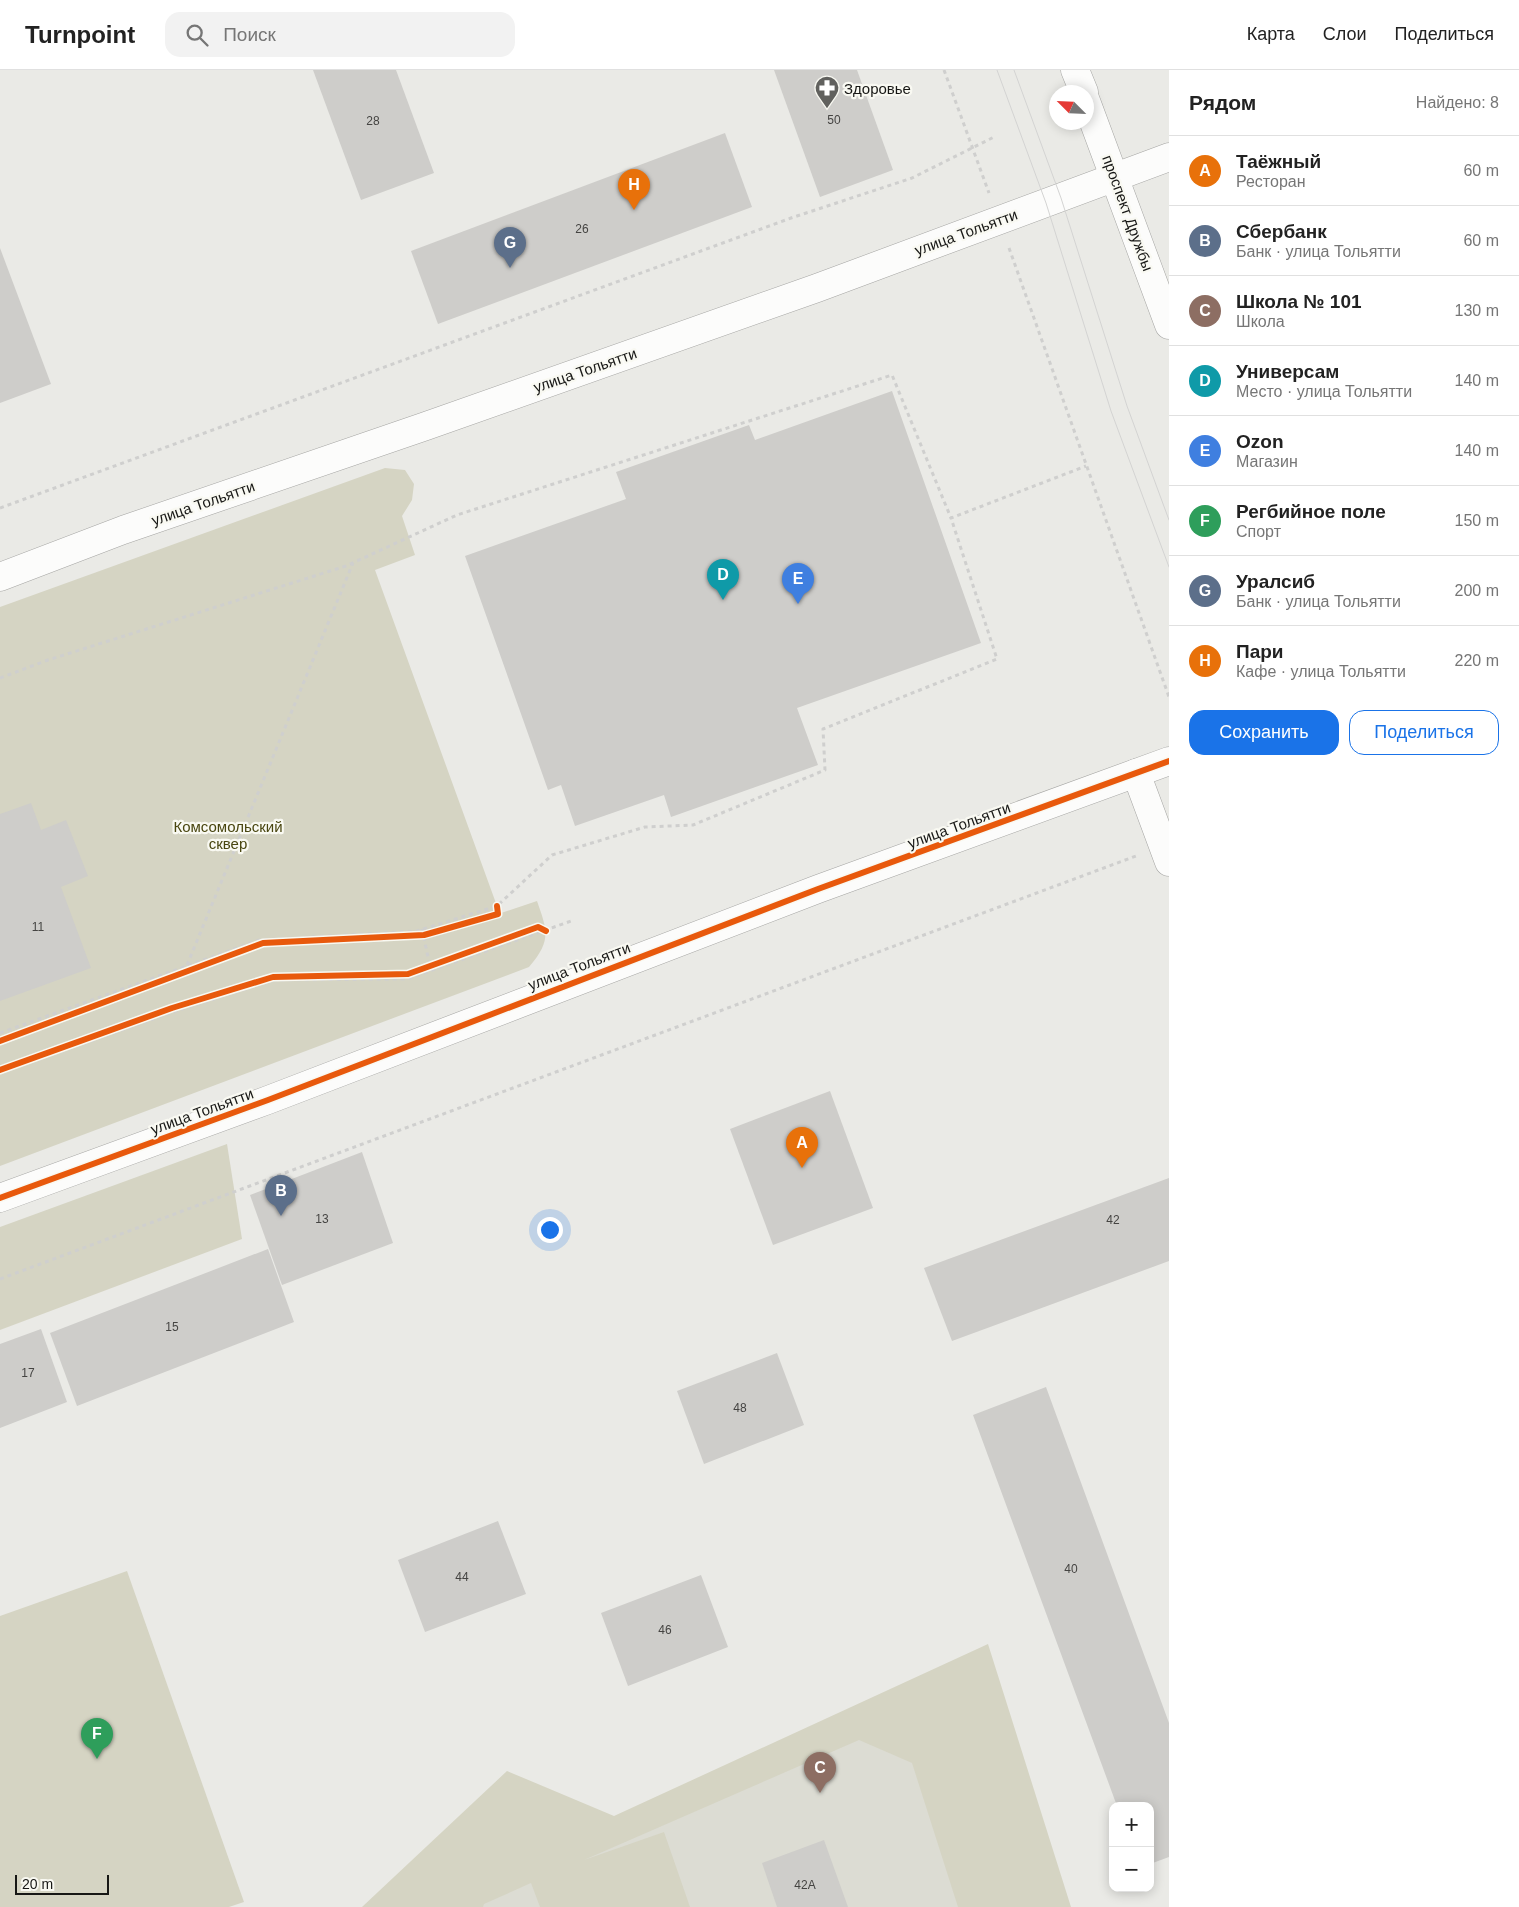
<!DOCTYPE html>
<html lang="ru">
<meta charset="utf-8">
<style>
body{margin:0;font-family:Arial,sans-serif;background:#f2f2f2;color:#222}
.controls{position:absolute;right:15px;bottom:15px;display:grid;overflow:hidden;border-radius:10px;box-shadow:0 2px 12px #0003}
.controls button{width:45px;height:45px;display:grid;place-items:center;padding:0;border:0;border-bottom:1px solid #e0e0e0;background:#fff;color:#222;font:25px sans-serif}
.compass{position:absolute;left:1049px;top:15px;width:45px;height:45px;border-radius:50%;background:#fff;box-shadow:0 2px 12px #0003;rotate:294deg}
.scale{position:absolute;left:15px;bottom:12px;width:94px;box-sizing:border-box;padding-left:5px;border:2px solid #171715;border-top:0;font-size:14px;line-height:18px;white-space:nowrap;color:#171715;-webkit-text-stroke:4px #f9f9f2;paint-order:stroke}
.you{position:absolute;left:549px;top:1159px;width:18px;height:18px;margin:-12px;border:4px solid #fff;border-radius:50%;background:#1a73e8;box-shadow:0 0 0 8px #1a73e833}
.badge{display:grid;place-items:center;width:32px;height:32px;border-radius:50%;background:#1a73e8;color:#fff;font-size:16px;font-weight:700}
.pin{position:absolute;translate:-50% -41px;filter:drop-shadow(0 1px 2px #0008)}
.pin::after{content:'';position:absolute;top:26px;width:18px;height:15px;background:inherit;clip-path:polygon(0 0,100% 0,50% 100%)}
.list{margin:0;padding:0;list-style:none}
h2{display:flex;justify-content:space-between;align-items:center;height:65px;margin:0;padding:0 20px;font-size:21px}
h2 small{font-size:16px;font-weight:400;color:#767676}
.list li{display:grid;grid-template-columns:32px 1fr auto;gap:15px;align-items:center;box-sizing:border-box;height:70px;padding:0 20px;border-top:1px solid #e0e0e0}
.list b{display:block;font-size:19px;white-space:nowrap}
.list p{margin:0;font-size:16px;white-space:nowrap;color:#767676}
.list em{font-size:16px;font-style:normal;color:#767676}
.actions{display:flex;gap:10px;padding:15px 20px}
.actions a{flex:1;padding:11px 0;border:1px solid #1a73e8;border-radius:15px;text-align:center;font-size:18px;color:#1a73e8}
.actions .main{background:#1a73e8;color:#fff}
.icon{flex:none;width:28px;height:28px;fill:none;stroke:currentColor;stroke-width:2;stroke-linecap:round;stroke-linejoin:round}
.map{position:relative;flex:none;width:1169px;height:1837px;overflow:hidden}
header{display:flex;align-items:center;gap:30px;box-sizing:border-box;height:70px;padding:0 25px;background:#fff;border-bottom:1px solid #e0e0e0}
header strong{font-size:24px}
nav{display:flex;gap:28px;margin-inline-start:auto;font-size:18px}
.search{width:350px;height:45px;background:#f2f2f2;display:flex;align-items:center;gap:12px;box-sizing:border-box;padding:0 18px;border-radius:15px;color:#767676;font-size:19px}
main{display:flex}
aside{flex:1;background:#fff}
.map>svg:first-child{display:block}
.built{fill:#dcdcd3}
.green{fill:#d5d4c3}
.building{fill:#cecdca}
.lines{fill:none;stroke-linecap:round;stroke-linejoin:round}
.minor-casing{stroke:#a5a5a3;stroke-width:29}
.major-casing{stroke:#a5a5a3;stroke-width:29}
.path{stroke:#cfcfce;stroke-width:3;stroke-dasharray:4 4;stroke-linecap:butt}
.minor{stroke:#fcfcfb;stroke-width:28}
.major{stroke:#fcfcfb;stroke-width:28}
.tram{stroke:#d3d3d2;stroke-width:1}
.cycleway-casing{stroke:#f9f9f2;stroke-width:9}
.cycleway{stroke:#e8590c;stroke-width:6}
.labels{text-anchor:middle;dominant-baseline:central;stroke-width:4.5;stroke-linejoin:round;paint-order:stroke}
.number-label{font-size:12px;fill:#454442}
.poi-label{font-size:15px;fill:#171715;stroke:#f9f9f2;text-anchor:start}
.street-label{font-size:15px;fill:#171715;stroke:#f9f9f2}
.park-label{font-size:15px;fill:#494610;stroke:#f9f9f2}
</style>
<header>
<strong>Turnpoint</strong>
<div class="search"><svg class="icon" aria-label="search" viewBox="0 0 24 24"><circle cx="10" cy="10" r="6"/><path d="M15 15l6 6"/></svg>Поиск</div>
<nav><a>Карта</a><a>Слои</a><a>Поделиться</a></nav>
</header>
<main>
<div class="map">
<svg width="1169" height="1837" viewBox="0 0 1169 1837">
<rect width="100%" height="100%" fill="#eaeae6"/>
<polygon class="built" points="926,1636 997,1837 448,1837"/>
<g class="green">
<path d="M385,398L405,400L414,414L412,430L402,446L415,485L375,500L497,836L498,844L537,831C548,862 551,871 529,897L0,1096V537Z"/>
<polygon points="227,1074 242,1169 0,1260 0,1157"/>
<polygon points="127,1501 244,1832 229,1837 0,1837 0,1546"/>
<polygon points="988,1574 1071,1837 958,1837 912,1693 859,1670 584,1790 664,1762 690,1837 540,1837 531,1813 484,1834 483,1837 362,1837 507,1701 614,1746"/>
</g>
<g class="building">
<polygon points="313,0 396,0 434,103 361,130"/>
<polygon points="774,0 857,0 893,100 820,127"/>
<polygon points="725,63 752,137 438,254 411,181"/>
<polygon points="0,178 51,314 0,333"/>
<polygon points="892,321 981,573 797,638 818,695 671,747 664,725 575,756 561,715 548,720 465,486 626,429 616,402 749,355 755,370"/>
<polygon points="31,733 41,760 66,750 88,806 61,817 91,898 0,931 0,744"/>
<polygon points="830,1021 873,1138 773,1175 730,1059"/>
<polygon points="362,1082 393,1173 282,1215 250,1125"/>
<polygon points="1169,1108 1169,1191 952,1271 924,1198"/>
<polygon points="268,1179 294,1252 77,1336 50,1263"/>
<polygon points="41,1259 67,1332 0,1358 0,1274"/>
<polygon points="777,1283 804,1355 704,1394 677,1321"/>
<polygon points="1046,1317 1169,1653 1169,1787 1150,1794 1150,1736 1117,1736 973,1345"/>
<polygon points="498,1451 526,1524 425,1562 398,1490"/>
<polygon points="701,1505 728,1577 628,1616 601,1543"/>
<polygon points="824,1770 848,1837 777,1837 762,1793"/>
</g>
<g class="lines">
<defs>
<g id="minor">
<polyline points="0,507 123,460 426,356 817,218 1169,87"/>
<polyline points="1136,703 1169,792"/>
<polyline points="0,1128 268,1030 818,819 1169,691"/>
</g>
<g id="major">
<polyline points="1075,0 1084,22"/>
<polyline points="1086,31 1169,255"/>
</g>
</defs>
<use href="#minor" class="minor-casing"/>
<use href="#major" class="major-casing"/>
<g class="path">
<polyline points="944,0 989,123"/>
<polyline points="1009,178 1169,627"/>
<polyline points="0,438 791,148 912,108 996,66"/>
<polyline points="0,608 48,590 346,496 457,445 892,305 951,448"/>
<polyline points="422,859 431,901"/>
<polyline points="187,895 353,493"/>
<polyline points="0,963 259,870 417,861 497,836 552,785 645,757 693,755 825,700 823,659 997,589 951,448 1086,396"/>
<polyline points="0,1003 173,942 274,910 407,909 574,850"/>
<polyline points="0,1209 1136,786"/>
</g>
<use href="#minor" class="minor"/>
<use href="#major" class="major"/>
<g class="tram">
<polyline points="997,0 1046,133 1111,341 1169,497"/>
<polyline points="1014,0 1061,128 1127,336 1169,450"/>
</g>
<defs>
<g id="cycleway">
<polyline points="0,971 263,873 424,865 498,844 497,836"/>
<polyline points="0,1000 172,938 273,907 408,904 538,857 546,861"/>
<polyline points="0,1128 268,1030 818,819 1169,691"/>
</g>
</defs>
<use href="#cycleway" class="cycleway-casing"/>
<use href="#cycleway" class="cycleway"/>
</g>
<defs>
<symbol id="pharmacy-pin" viewBox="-11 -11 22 30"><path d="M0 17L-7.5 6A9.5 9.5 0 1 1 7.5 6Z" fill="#61615e" stroke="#f9f9f2"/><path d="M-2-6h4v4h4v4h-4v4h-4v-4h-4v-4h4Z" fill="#fff"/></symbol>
</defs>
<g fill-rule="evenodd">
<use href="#pharmacy-pin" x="813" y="4" width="28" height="38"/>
</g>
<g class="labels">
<g class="number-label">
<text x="834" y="50">50</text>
<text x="373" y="51">28</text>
<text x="582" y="159">26</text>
<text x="38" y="857">11</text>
<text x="322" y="1149">13</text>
<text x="1113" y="1150">42</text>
<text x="172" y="1257">15</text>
<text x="28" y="1303">17</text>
<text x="740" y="1338">48</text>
<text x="1071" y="1499">40</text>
<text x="462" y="1507">44</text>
<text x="665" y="1560">46</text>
<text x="805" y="1815">42А</text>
</g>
<g class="poi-label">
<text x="844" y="18">Здоровье</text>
</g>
<g class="street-label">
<text transform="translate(1128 143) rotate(70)">проспект Дружбы</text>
<text transform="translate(966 162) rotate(-20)">улица Тольятти</text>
<text transform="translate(585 300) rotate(-19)">улица Тольятти</text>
<text transform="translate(203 433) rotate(-19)">улица Тольятти</text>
<text transform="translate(959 755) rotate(-20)">улица Тольятти</text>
<text transform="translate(579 896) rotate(-21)">улица Тольятти</text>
<text transform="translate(202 1041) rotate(-20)">улица Тольятти</text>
</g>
<g class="park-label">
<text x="228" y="756">Комсомольский<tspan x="228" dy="17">сквер</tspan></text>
</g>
</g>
</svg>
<div class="controls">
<button>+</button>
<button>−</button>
</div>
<svg class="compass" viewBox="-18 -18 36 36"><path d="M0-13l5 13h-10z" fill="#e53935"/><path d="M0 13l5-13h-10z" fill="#767676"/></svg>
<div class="scale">20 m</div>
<div class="you"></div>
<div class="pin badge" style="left:802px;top:1098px;background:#e8710a">A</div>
<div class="pin badge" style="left:281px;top:1146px;background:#5c6f8a">B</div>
<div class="pin badge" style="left:820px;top:1723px;background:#8d6e63">C</div>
<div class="pin badge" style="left:723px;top:530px;background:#0f9aa8">D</div>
<div class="pin badge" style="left:798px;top:534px;background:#3f7fe0">E</div>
<div class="pin badge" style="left:97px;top:1689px;background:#2e9e5b">F</div>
<div class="pin badge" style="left:510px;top:198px;background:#5c6f8a">G</div>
<div class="pin badge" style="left:634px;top:140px;background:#e8710a">H</div>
</div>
<aside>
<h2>Рядом<small>Найдено: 8</small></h2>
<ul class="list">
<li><span class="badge" style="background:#e8710a">A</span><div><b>Таёжный</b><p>Ресторан</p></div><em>60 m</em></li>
<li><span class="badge" style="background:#5c6f8a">B</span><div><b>Сбербанк</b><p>Банк · улица Тольятти</p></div><em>60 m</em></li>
<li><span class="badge" style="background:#8d6e63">C</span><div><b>Школа № 101</b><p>Школа</p></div><em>130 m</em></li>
<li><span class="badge" style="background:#0f9aa8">D</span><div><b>Универсам</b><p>Место · улица Тольятти</p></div><em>140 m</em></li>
<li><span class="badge" style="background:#3f7fe0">E</span><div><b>Ozon</b><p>Магазин</p></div><em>140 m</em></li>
<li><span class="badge" style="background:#2e9e5b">F</span><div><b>Регбийное поле</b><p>Спорт</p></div><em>150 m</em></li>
<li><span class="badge" style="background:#5c6f8a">G</span><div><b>Уралсиб</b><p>Банк · улица Тольятти</p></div><em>200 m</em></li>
<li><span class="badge" style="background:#e8710a">H</span><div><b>Пари</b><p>Кафе · улица Тольятти</p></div><em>220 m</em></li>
</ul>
<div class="actions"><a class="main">Сохранить</a><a>Поделиться</a></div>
</aside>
</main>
